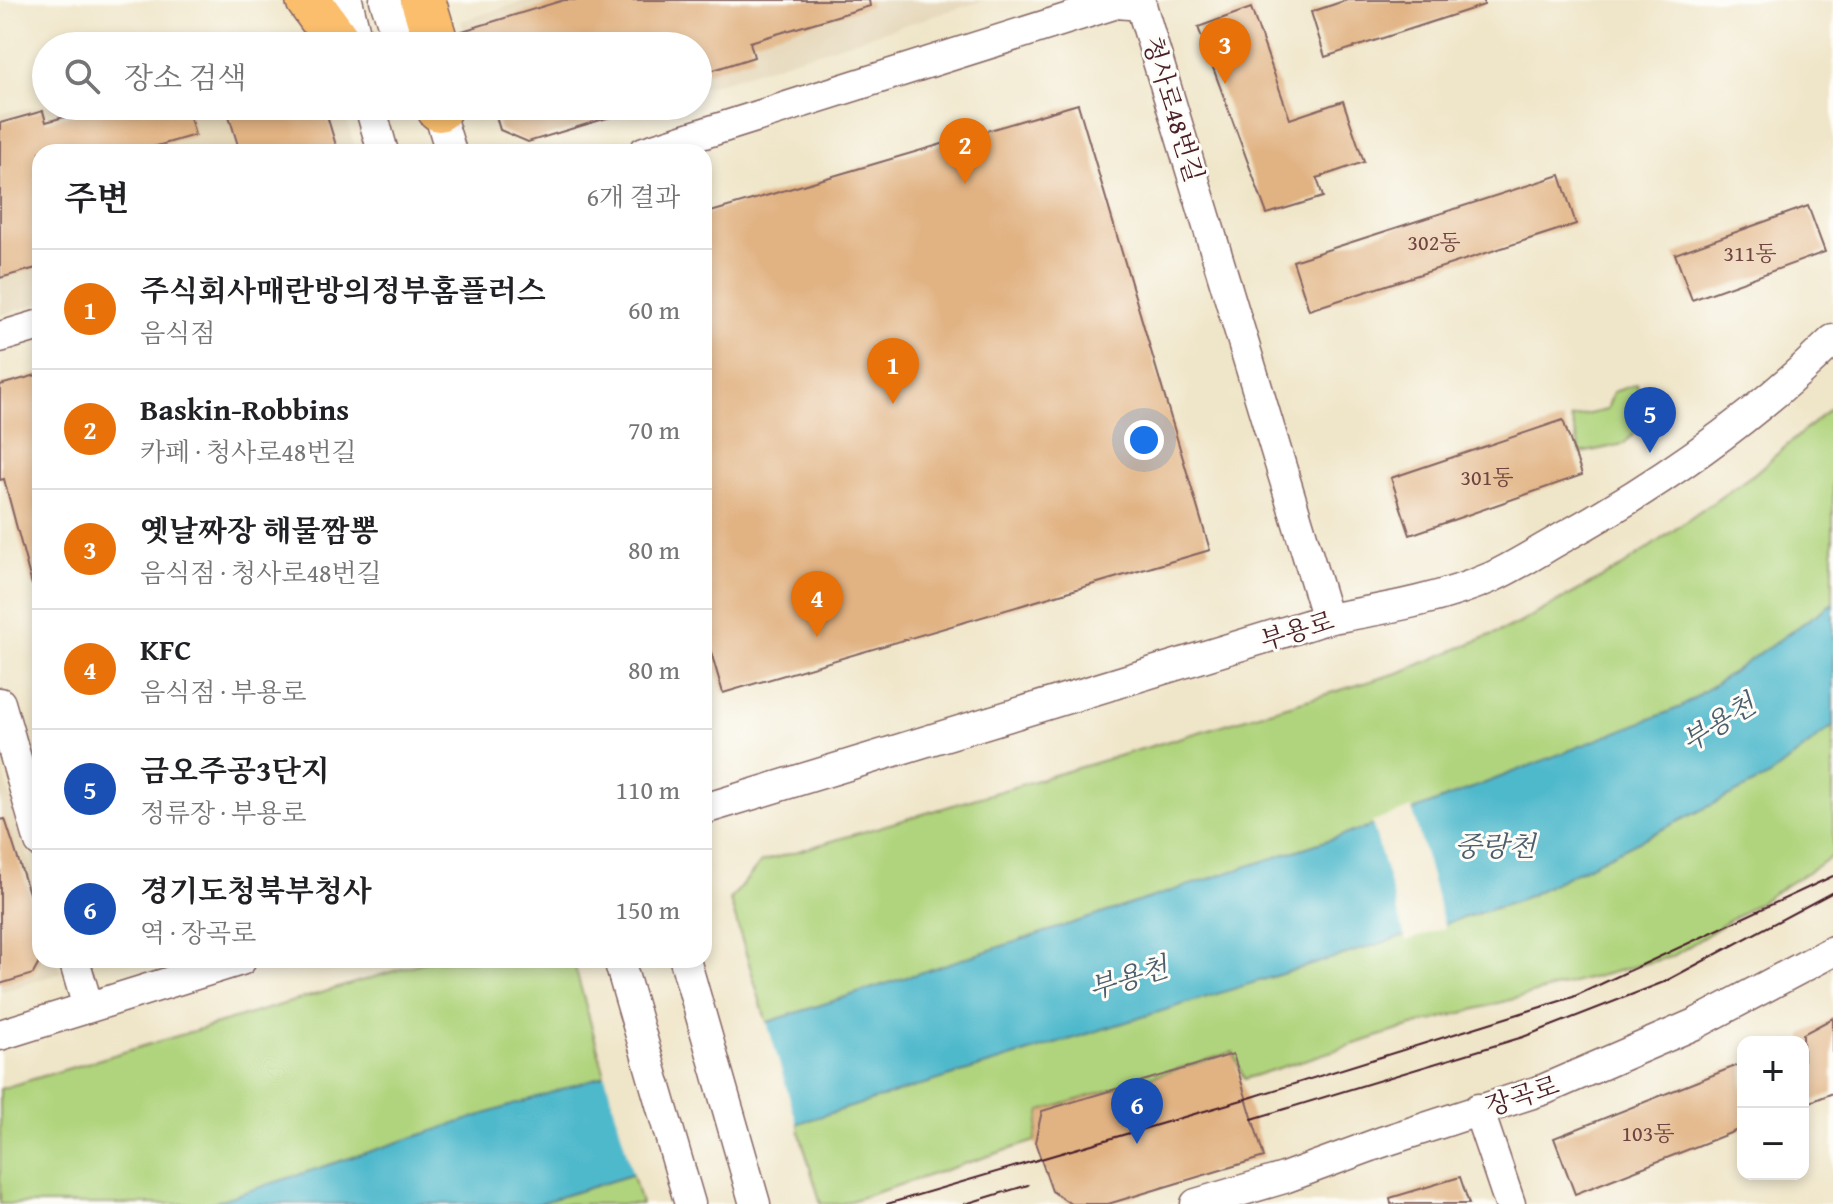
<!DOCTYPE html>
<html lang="ko">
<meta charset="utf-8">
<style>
body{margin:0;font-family:"Gentium Book Plus","Noto Serif KR",serif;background:#f6f6f6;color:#202124}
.controls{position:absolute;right:24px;bottom:24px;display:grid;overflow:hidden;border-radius:16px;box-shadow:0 4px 12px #0003}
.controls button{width:72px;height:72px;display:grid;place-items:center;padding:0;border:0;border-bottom:2px solid #e0e0e0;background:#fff;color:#202124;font:40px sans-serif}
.you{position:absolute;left:1144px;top:440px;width:28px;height:28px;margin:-20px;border:6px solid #fff;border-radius:50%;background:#1a73e8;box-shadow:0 0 0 12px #1a73e833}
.badge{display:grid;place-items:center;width:52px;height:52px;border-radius:50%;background:#d1495b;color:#fff;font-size:26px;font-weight:700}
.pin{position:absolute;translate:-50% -66px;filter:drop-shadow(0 2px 4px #0008)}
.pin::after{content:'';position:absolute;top:42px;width:28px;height:24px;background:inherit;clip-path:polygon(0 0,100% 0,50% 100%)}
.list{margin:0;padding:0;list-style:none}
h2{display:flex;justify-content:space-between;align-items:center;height:104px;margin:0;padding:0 32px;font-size:34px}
h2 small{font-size:26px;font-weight:400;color:#757577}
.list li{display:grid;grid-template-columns:52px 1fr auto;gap:24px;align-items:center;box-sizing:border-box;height:120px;padding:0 32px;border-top:2px solid #e0e0e0}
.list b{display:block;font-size:30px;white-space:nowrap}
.list p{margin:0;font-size:26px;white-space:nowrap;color:#757577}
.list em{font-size:26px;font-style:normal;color:#757577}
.icon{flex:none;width:44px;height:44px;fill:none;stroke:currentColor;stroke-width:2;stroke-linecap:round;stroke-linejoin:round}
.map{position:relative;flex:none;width:1833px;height:1204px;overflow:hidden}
.search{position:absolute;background:#fff;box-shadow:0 4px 12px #0003;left:32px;top:32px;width:680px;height:88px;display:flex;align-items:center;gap:20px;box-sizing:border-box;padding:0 28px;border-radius:44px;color:#757577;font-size:30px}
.panel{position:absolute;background:#fff;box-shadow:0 4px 12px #0003;left:32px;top:144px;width:680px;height:824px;border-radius:24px}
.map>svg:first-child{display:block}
.built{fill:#e4d6b7}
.green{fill:#b0d47d;stroke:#7d7a54;stroke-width:2}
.water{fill:#4fb9cc;stroke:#4c6c7c;stroke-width:2}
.pier{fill:#efe5c8}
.building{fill:#e1b282}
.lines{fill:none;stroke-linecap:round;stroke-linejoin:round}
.street-casing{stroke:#846462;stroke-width:33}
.primary-casing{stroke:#846462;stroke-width:47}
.street{stroke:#fff;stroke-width:30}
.primary{stroke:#fabe6d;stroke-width:44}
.tram{stroke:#4a1f2b;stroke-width:2}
.labels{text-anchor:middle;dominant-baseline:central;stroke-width:6;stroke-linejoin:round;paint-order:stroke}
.number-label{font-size:22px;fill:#704441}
.street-label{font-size:26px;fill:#4a1f2b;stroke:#fdfcf7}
.water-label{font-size:28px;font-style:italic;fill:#4c5d6b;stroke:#fdfcf7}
</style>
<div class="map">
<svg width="1833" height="1204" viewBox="0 0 1833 1204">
<rect width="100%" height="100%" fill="#fdfcf7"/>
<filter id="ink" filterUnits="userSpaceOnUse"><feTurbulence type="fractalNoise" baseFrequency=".0125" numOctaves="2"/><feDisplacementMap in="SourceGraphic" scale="16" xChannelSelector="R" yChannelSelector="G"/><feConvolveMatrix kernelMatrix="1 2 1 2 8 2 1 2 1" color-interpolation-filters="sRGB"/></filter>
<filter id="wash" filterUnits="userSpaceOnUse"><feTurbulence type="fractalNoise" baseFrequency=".006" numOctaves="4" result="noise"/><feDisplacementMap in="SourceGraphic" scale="32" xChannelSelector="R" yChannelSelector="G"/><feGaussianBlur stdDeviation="1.8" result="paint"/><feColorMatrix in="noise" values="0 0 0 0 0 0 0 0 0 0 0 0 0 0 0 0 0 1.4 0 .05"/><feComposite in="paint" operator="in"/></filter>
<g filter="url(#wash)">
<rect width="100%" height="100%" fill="#efe5c8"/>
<g class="built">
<polygon points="528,0 985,0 698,89 698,46 470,46 461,21"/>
<polygon points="46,105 343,106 356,152 40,152 40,303 0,315 0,113"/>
<polygon points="0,760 40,901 40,960 57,960 61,973 0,992"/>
</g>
<g class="green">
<polygon points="1637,384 1646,421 1624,444 1581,453 1571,418 1607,410 1613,392"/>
<polygon points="1833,406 1833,856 1673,956 1402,1029 1244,1079 1233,1052 1041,1111 1035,1141 841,1204 821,1204 730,900 761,862 1401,672 1518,624 1623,566 1755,473"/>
<polygon points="431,960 573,960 641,1204 0,1204 0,1089"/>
</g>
<polygon class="water" points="1833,603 1833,726 1768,777 1518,901 537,1204 208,1204 1390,820 1681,707"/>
<g class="pier">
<polygon points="1412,808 1445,928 1406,941 1372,822"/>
<polygon points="766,1019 799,1130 634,1179 604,1071"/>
</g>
<g id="blocks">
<g class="building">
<polygon points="564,0 869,0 870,6 750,42 754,57 698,75 698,46 461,46 459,32"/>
<polygon points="1347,0 1484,0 1484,5 1325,57 1311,12"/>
<polygon points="1251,8 1290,119 1343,101 1364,162 1317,178 1323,197 1267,214 1198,27"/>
<polygon points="1078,104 1210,550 723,693 704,628 704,214"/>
<polygon points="104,106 187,106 195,135 136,152 40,152 40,267 0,278 0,123 43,111 46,122"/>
<polygon points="226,106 324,106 338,152 240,152"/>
<polygon points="493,106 626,106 627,112 528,142 500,130"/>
<polygon points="1560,175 1576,224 1309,310 1293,261"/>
<polygon points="1808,206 1825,252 1692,300 1675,254"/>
<polygon points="40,374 40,584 32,585 4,479 0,480 0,385"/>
<polygon points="1563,420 1582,475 1410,535 1391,478"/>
<polygon points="5,819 40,927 40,961 33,974 0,984 0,820"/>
<polygon points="1833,1018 1833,1093 1803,1105 1803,1034"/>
<polygon points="1233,1054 1264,1157 1108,1204 1071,1204 1052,1191 1035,1142 1042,1111"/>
<polygon points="1743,1063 1743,1128 1575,1194 1554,1138"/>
<polygon points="1460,1177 1469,1204 1391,1204 1390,1198"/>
</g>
</g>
</g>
<g filter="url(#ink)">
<use href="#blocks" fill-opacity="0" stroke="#846462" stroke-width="2"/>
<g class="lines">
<defs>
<g id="street">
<polyline points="347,0 358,46"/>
<polyline points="385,0 400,46"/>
<polyline points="370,106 383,152"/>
<polyline points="437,106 451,152"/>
<polyline points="644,152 1117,3 1141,5 1327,619"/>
<polyline points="0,337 40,325"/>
<polyline points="0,703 40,842"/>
<path d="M704,809L1327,619C1382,609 1440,600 1492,577C1516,566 1539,551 1562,538C1660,484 1753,419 1833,340"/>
<polyline points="74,960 88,1007"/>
<polyline points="619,960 690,1204"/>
<polyline points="685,960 755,1204"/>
<polyline points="0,1035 241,960"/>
<polyline points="1478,1109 1510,1204"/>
<polyline points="1196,1204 1284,1178 1382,1142 1545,1089 1695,1024 1833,951"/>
</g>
<g id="primary">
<polyline points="308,0 341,46"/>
<polyline points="423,0 437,46"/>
<polyline points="439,106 439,109"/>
</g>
</defs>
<use href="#street" class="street-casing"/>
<use href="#primary" class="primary-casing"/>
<use href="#street" class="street"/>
<use href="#primary" class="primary"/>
<g class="tram">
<polyline points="1252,1119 1523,1037 1664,982 1833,892"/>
<polyline points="887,1204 1249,1098 1573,997 1833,876"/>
<polyline points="965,1204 1028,1185"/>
</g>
</g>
</g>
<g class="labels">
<g class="number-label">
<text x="1434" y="242">302동</text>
<text x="1750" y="253">311동</text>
<text x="1487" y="477">301동</text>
<text x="1648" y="1133">103동</text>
</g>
<g class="street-label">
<text transform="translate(1174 109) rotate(73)">청사로48번길</text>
<text transform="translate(1297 630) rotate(-17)">부용로</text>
<text transform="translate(1522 1095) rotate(-18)">장곡로</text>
</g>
<g class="water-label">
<text transform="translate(1718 722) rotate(-32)">부용천</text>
<text x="1495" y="845">중랑천</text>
<text transform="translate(1128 977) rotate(-17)">부용천</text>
</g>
</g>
</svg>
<div class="controls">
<button>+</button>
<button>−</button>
</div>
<div class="you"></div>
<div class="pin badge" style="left:893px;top:404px;background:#e8710a">1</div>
<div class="pin badge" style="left:965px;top:184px;background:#e8710a">2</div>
<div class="pin badge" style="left:1225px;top:84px;background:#e8710a">3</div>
<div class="pin badge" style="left:817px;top:637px;background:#e8710a">4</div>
<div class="pin badge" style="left:1650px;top:453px;background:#1a4fb4">5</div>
<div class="pin badge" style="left:1137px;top:1144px;background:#1a4fb4">6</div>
<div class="search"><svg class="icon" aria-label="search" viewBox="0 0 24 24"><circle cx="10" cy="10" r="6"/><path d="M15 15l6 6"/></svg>장소 검색</div>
<section class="panel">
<h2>주변<small>6개 결과</small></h2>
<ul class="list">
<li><span class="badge" style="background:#e8710a">1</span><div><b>주식회사매란방의정부홈플러스</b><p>음식점</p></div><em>60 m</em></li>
<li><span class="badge" style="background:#e8710a">2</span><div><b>Baskin-Robbins</b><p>카페 · 청사로48번길</p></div><em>70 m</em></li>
<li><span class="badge" style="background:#e8710a">3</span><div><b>옛날짜장 해물짬뽕</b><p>음식점 · 청사로48번길</p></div><em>80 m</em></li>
<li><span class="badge" style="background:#e8710a">4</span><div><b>KFC</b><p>음식점 · 부용로</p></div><em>80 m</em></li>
<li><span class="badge" style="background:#1a4fb4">5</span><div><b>금오주공3단지</b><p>정류장 · 부용로</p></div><em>110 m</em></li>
<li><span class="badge" style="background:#1a4fb4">6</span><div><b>경기도청북부청사</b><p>역 · 장곡로</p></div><em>150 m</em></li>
</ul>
</section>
</div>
